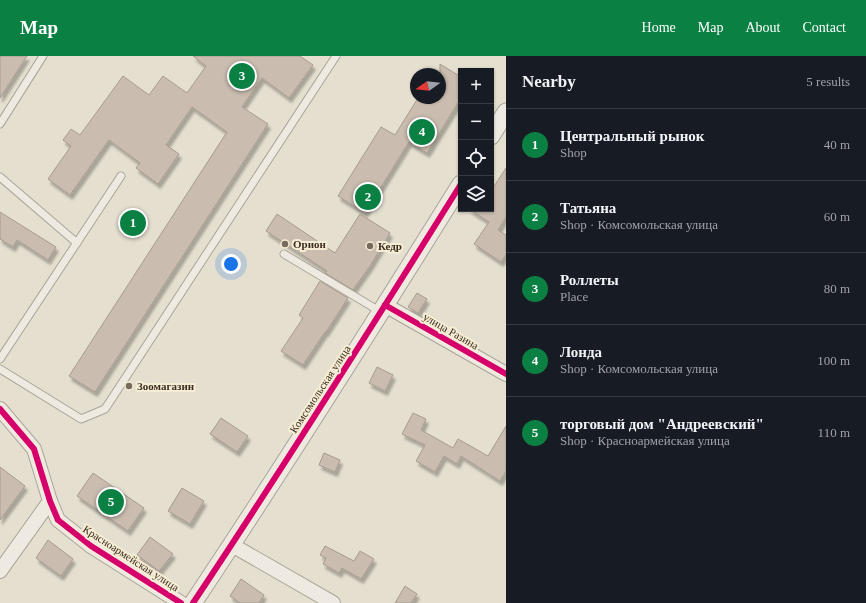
<!DOCTYPE html>
<meta charset="utf-8">
<style>
body{margin:0;font-family:Georgia,serif;background:#242831;color:#f1f3f6}
.controls{position:absolute;right:12px;top:12px;display:grid;overflow:hidden;border-radius:0px;box-shadow:0 1px 3px #0004}
.controls button{width:36px;height:36px;display:grid;place-items:center;padding:0;border:0;border-bottom:1px solid #363941;background:#171b24;color:#f1f3f6;font:20px sans-serif}
.compass{position:absolute;left:410px;top:12px;width:36px;height:36px;border-radius:50%;background:#171b24;box-shadow:0 1px 3px #0004;rotate:256deg}
.you{position:absolute;left:231px;top:208px;width:14px;height:14px;margin:-10px;border:3px solid #fff;border-radius:50%;background:#1a73e8;box-shadow:0 0 0 6px #1a73e833}
.badge{display:grid;place-items:center;width:26px;height:26px;border-radius:50%;background:#0b8043;color:#fff;font-size:13px;font-weight:700}
.pin{position:absolute;translate:-50% -50%;border:2px solid #fff;box-shadow:0 1px 4px #0006}
.list{margin:0;padding:0;list-style:none}
h2{display:flex;justify-content:space-between;align-items:center;height:52px;margin:0;padding:0 16px;font-size:17px}
h2 small{font-size:13px;font-weight:400;color:#9ea1a6}
.list li{display:grid;grid-template-columns:26px 1fr auto;gap:12px;align-items:center;box-sizing:border-box;height:72px;padding:0 16px;border-top:1px solid #363941}
.list b{display:block;font-size:15px;white-space:nowrap}
.list p{margin:0;font-size:13px;white-space:nowrap;color:#9ea1a6}
.list em{font-size:13px;font-style:normal;color:#9ea1a6}
.icon{flex:none;width:22px;height:22px;fill:none;stroke:currentColor;stroke-width:2;stroke-linecap:round;stroke-linejoin:round}
.map{position:relative;flex:none;width:506px;height:547px;overflow:hidden}
header{display:flex;align-items:center;gap:24px;box-sizing:border-box;height:56px;padding:0 20px;background:#0b8043;color:#fff}
header strong{font-size:19px}
nav{display:flex;gap:22px;margin-inline-start:auto;font-size:14px}
main{display:flex}
aside{flex:1;background:#171b24}
.map>svg:first-child{display:block}
.building{fill:#cabdaf;stroke:#a69b8e;filter:url(#shadow)}
.lines{fill:none;stroke-linecap:round;stroke-linejoin:round}
.service-casing{stroke:#aba498;stroke-width:9}
.minor-casing{stroke:#aba498;stroke-width:16}
.tertiary-casing{stroke:#aba498;stroke-width:19}
.service{stroke:#eeeae1;stroke-width:7}
.minor{stroke:#eeeae1;stroke-width:14}
.tertiary{stroke:#eeeae1;stroke-width:17}
.cycleway-casing{stroke:#f6edd5;stroke-width:8}
.cycleway{stroke:#d6006c;stroke-width:6}
.poi-dot{fill:#766b5d;stroke:#f6edd5;stroke-width:1.5}
.labels{text-anchor:middle;dominant-baseline:central;stroke-width:4;stroke-linejoin:round;paint-order:stroke}
.poi-label{font-size:11px;font-weight:bold;fill:#3b2c1f;stroke:#f6edd5;text-anchor:start}
.street-label{font-size:11px;fill:#3b2c1f;stroke:#f6edd5}
</style>
<header>
<strong>Map</strong>
<nav><a>Home</a><a>Map</a><a>About</a><a>Contact</a></nav>
</header>
<main>
<div class="map">
<svg width="506" height="547" viewBox="0 0 506 547">
<defs>
<filter id="shadow"><feDropShadow dx="2.5" dy="4.5" stdDeviation="1" flood-color="#0004"/></filter>
</defs>
<rect width="100%" height="100%" fill="#e5dfcf"/>
<g class="building">
<polygon points="0,0 27,0 0,42"/>
<polygon points="193,0 300,0 313,9 289,42 262,22 242,51 268,68 95,336 69,320 227,76 192,51 166,89 179,98 158,128 136,112 140,107 109,84 70,139 48,123 71,90 63,84 71,73 80,79 123,20 149,39 163,20 187,37 206,10"/>
<polygon points="440,8 461,21 461,42 427,97 409,86 365,157 338,140 381,71 395,79 418,42 440,42"/>
<polygon points="506,112 506,161 498,174 506,179 506,199 501,206 474,188 489,166 469,153 491,153 491,135"/>
<polygon points="0,156 56,191 48,204 17,184 13,191 0,183"/>
<polygon points="277,158 335,197 360,158 390,177 370,210 353,234 325,217 327,215 266,175"/>
<polygon points="320,225 348,242 326,276 325,276 303,309 281,295 303,262 299,259"/>
<polygon points="417,237 427,243 418,257 408,251"/>
<polygon points="377,311 393,319 385,335 369,327"/>
<polygon points="413,357 426,363 421,374 453,392 458,383 488,400 506,370 506,415 500,425 461,400 457,408 444,400 435,416 416,405 425,389 402,378"/>
<polygon points="221,362 248,380 237,396 210,378"/>
<polygon points="324,397 340,404 335,416 319,409"/>
<polygon points="0,411 25,430 0,464"/>
<polygon points="93,417 144,452 128,475 77,440"/>
<polygon points="182,432 204,445 190,468 168,455"/>
<polygon points="150,481 173,498 159,515 137,499"/>
<polygon points="48,484 73,503 61,520 36,502"/>
<polygon points="325,490 354,505 360,495 374,503 361,523 342,512 339,517 323,508 326,502 320,499"/>
<polygon points="241,523 264,539 259,547 240,547 230,540"/>
<polygon points="405,530 417,538 411,547 395,547"/>
</g>
<g class="lines">
<defs>
<g id="service">
<polyline points="0,68 43,0"/>
<polyline points="0,121 77,187"/>
<polyline points="284,198 381,256"/>
<polyline points="0,303 121,120"/>
<polyline points="0,313 81,363 105,353 336,0"/>
</g>
<g id="minor">
<polyline points="385,249 506,318"/>
<polyline points="0,353 34,393 50,445 58,464 91,490 181,547"/>
<polyline points="232,489 333,547"/>
<polyline points="0,515 50,445"/>
</g>
<g id="tertiary">
<polyline points="491,80 506,56"/>
<path d="M193,547C285,409 373,269 461,128"/>
</g>
</defs>
<use href="#service" class="service-casing"/>
<use href="#minor" class="minor-casing"/>
<use href="#tertiary" class="tertiary-casing"/>
<use href="#service" class="service"/>
<use href="#minor" class="minor"/>
<use href="#tertiary" class="tertiary"/>
<defs>
<g id="cycleway">
<polyline points="385,249 506,318"/>
<polyline points="0,353 34,393 50,445 58,464 91,490 181,547"/>
<path d="M193,547C285,409 373,269 461,128"/>
</g>
</defs>
<use href="#cycleway" class="cycleway-casing"/>
<use href="#cycleway" class="cycleway"/>
</g>
<g class="poi-dot">
<circle cx="285" cy="188" r="4"/>
<circle cx="370" cy="190" r="4"/>
<circle cx="129" cy="330" r="4"/>
</g>
<g class="labels">
<g class="poi-label">
<text x="293" y="188">Орион</text>
<text x="378" y="190">Кедр</text>
<text x="137" y="330">Зоомагазин</text>
</g>
<g class="street-label">
<text transform="translate(451 275) rotate(30)">улица Разина</text>
<text transform="translate(320 333) rotate(-57)">Комсомольская улица</text>
<text transform="translate(131 502) rotate(33)">Красноармейская улица</text>
</g>
</g>
</svg>
<div class="controls">
<button>+</button>
<button>−</button>
<button><svg class="icon" aria-label="locate" viewBox="0 0 24 24"><circle cx="12" cy="12" r="6"/><path d="M12 2v4M12 18v4M2 12h4M18 12h4"/></svg></button>
<button><svg class="icon" aria-label="layers" viewBox="0 0 24 24"><path d="M12 4l9 5-9 5-9-5zM3 14l9 5 9-5"/></svg></button>
</div>
<svg class="compass" viewBox="-18 -18 36 36"><path d="M0-13l5 13h-10z" fill="#e53935"/><path d="M0 13l5-13h-10z" fill="#9ea1a6"/></svg>
<div class="you"></div>
<div class="pin badge" style="left:133px;top:167px">1</div>
<div class="pin badge" style="left:368px;top:141px">2</div>
<div class="pin badge" style="left:242px;top:20px">3</div>
<div class="pin badge" style="left:422px;top:76px">4</div>
<div class="pin badge" style="left:111px;top:446px">5</div>
</div>
<aside>
<h2>Nearby<small>5 results</small></h2>
<ul class="list">
<li><span class="badge">1</span><div><b>Центральный рынок</b><p>Shop</p></div><em>40 m</em></li>
<li><span class="badge">2</span><div><b>Татьяна</b><p>Shop · Комсомольская улица</p></div><em>60 m</em></li>
<li><span class="badge">3</span><div><b>Роллеты</b><p>Place</p></div><em>80 m</em></li>
<li><span class="badge">4</span><div><b>Лонда</b><p>Shop · Комсомольская улица</p></div><em>100 m</em></li>
<li><span class="badge">5</span><div><b>торговый дом &quot;Андреевский&quot;</b><p>Shop · Красноармейская улица</p></div><em>110 m</em></li>
</ul>
</aside>
</main>
